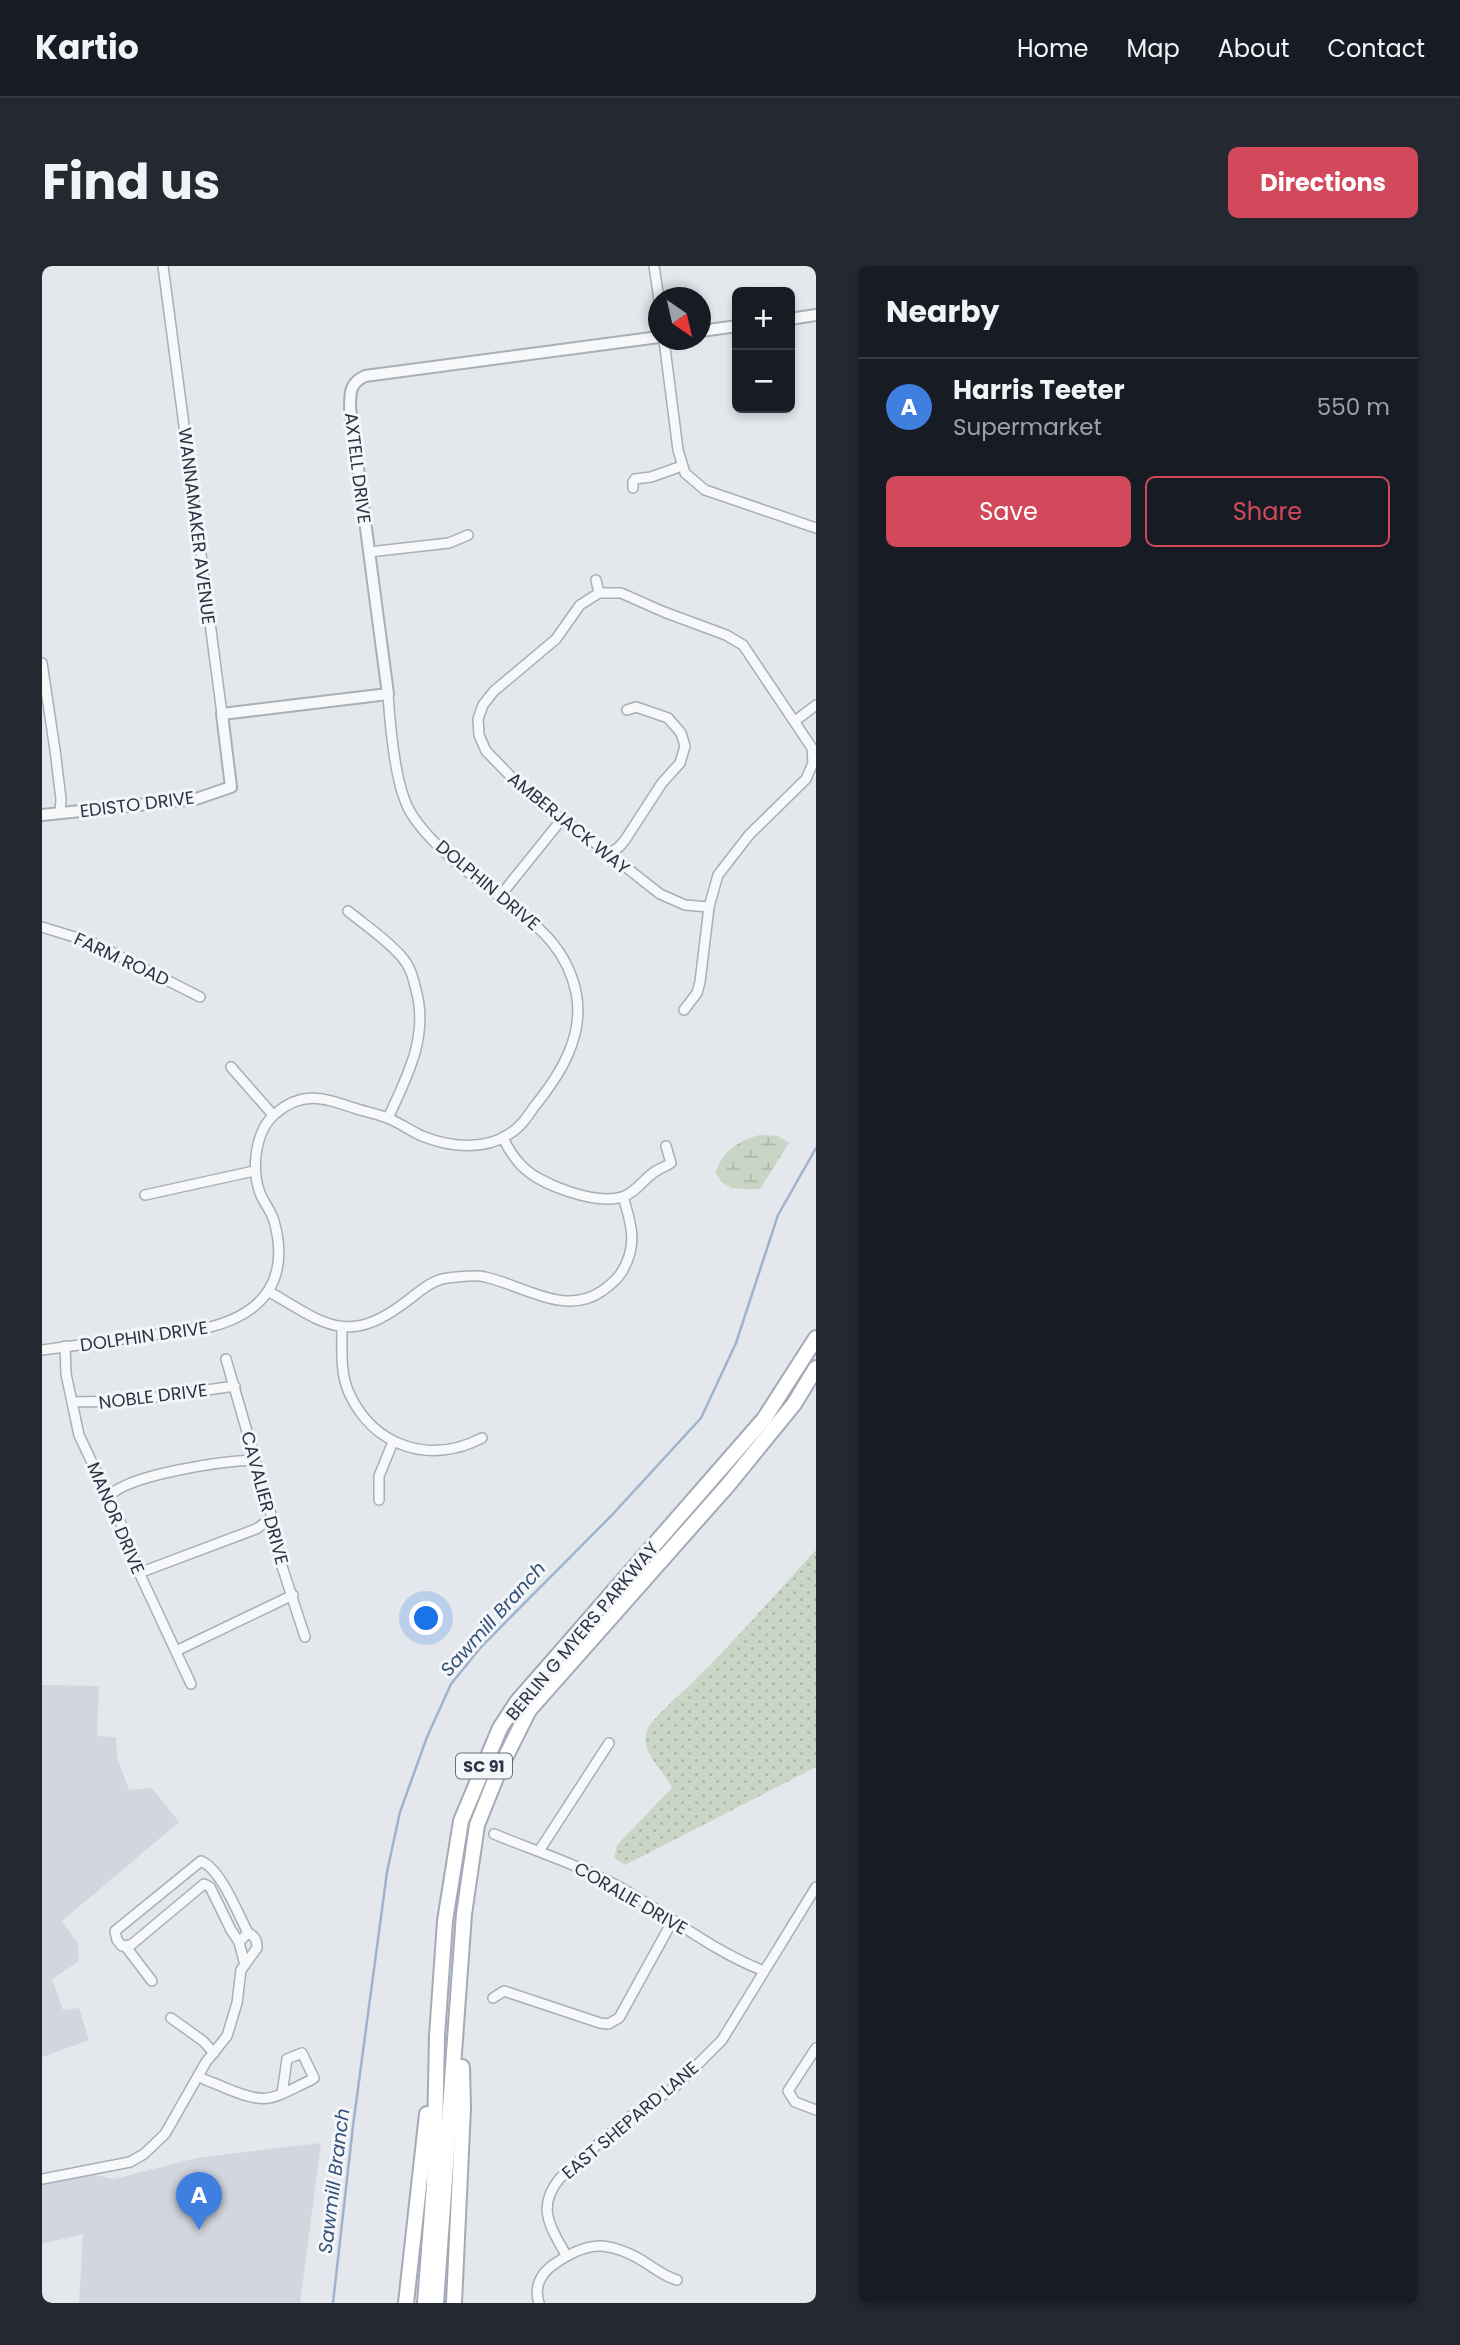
<!DOCTYPE html>
<meta charset="utf-8">
<style>
body{margin:0;font-family:Poppins,sans-serif;background:#242831;color:#f1f3f6}
.controls{position:absolute;right:21px;top:21px;display:grid;overflow:hidden;border-radius:10px;box-shadow:0 4px 10px #0003}
.controls button{width:63px;height:63px;display:grid;place-items:center;padding:0;border:0;border-bottom:2px solid #363941;background:#171b24;color:#f1f3f6;font:35px sans-serif}
.compass{position:absolute;left:606px;top:21px;width:63px;height:63px;border-radius:50%;background:#171b24;box-shadow:0 4px 10px #0003;rotate:146deg}
.you{position:absolute;left:385px;top:1353px;width:24px;height:24px;margin:-18px;border:5px solid #fff;border-radius:50%;background:#1a73e8;box-shadow:0 0 0 10px #1a73e833}
.badge{display:grid;place-items:center;width:46px;height:46px;border-radius:50%;background:#d1495b;color:#fff;font-size:23px;font-weight:700}
.pin{position:absolute;translate:-50% -58px;filter:drop-shadow(0 2px 4px #0008)}
.pin::after{content:'';position:absolute;top:37px;width:24px;height:21px;background:inherit;clip-path:polygon(0 0,100% 0,50% 100%)}
.list{margin:0;padding:0;list-style:none}
h2{display:flex;justify-content:space-between;align-items:center;height:91px;margin:0;padding:0 28px;font-size:30px}
h2 small{font-size:23px;font-weight:400;color:#9ea1a6}
.list li{display:grid;grid-template-columns:46px 1fr auto;gap:21px;align-items:center;box-sizing:border-box;height:98px;padding:0 28px;border-top:2px solid #363941}
.list b{display:block;font-size:26px;white-space:nowrap}
.list p{margin:0;font-size:23px;white-space:nowrap;color:#9ea1a6}
.list em{font-size:23px;font-style:normal;color:#9ea1a6}
.actions{display:flex;gap:14px;padding:21px 28px}
.actions a{flex:1;padding:16px 0;border:2px solid #d1495b;border-radius:10px;text-align:center;font-size:24px;color:#d1495b}
.actions .main{background:#d1495b;color:#fff}
.map{position:relative;flex:none;width:774px;height:2037px;overflow:hidden;border-radius:10px}
header{display:flex;align-items:center;gap:42px;box-sizing:border-box;height:98px;padding:0 35px;background:#171b24;border-bottom:2px solid #363941}
header strong{font-size:33px}
nav{display:flex;gap:38px;margin-inline-start:auto;font-size:24px}
.intro{display:flex;align-items:center;justify-content:space-between;box-sizing:border-box;height:168px;padding:0 42px}
h1{margin:0;font-size:49px}
.button{padding:18px 32px;border-radius:10px;background:#d1495b;color:#fff;font-size:24px;font-weight:700}
main{display:flex;gap:42px;padding:0 42px}
aside{flex:1;background:#171b24;border-radius:10px;box-shadow:0 4px 10px #0003}
.map>svg:first-child{display:block}
.built{fill:#d2d6de}
.grass{fill:url(#grass-dots)}
.wetland{fill:url(#wetland-marsh)}
.lines{fill:none;stroke-linecap:round;stroke-linejoin:round}
.stream{stroke:#9fb4cc;stroke-width:2.5}
.minor-casing{stroke:#a9aeb7;stroke-width:12}
.tertiary-casing{stroke:#a9aeb7;stroke-width:14}
.primary-casing{stroke:#a3abb8;stroke-width:18}
.minor{stroke:#f7f8fa;stroke-width:9}
.tertiary{stroke:#f7f8fa;stroke-width:10}
.primary{stroke:#fff;stroke-width:14}
.labels{text-anchor:middle;dominant-baseline:central;stroke-width:6;stroke-linejoin:round;paint-order:stroke}
.shield{fill:#f4f6f9;stroke:#676e7b;stroke-width:2}
.shield-label{font-size:16px;font-weight:bold;fill:#2b3445}
.street-label{font-size:18px;fill:#2b3445;stroke:#f4f6f9}
.water-label{font-size:19px;font-style:italic;fill:#34527a;stroke:#f4f6f9}
</style>
<header>
<strong>Kartio</strong>
<nav><a>Home</a><a>Map</a><a>About</a><a>Contact</a></nav>
</header>
<div class="intro"><h1>Find us</h1><a class="button">Directions</a></div>
<main>
<div class="map">
<svg width="774" height="2037" viewBox="0 0 774 2037">
<defs>
<pattern id="grass-dots" width="8" height="8" patternUnits="userSpaceOnUse" patternTransform="scale(1.75)"><rect width="8" height="8" fill="#c9d6c5"/><path d="M2 2h.1M6 6h.1" fill="none" stroke="#adb8ab" stroke-width="1.8" stroke-linecap="round"/></pattern>
<pattern id="wetland-marsh" width="20" height="14" patternUnits="userSpaceOnUse" patternTransform="scale(1.75)"><rect width="20" height="14" fill="#c9d6c5"/><path d="M1 5h8M5 5V1M11 12h8M15 12V8" fill="none" stroke="#adb8ab"/></pattern>
</defs>
<rect width="100%" height="100%" fill="#e4e7ec"/>
<g class="built">
<polygon points="0,1419 57,1420 55,1470 74,1471 75,1491 87,1524 110,1522 137,1556 20,1655 36,1678 37,1695 10,1713 21,1744 37,1742 47,1774 0,1791"/>
<polygon points="279,1877 258,2037 37,2037 41,1968 0,1978 0,1917 48,1908 72,1913 155,1892"/>
</g>
<path class="grass" d="M774,1284V1501L583,1599L572,1592L575,1579L630,1522C622,1504 597,1486 605,1465C611,1450 642,1426 653,1414C695,1373 734,1327 774,1284Z"/>
<path class="wetland" d="M718,869L736,870L747,877L718,923C699,923 683,926 674,907C679,886 697,874 718,869Z"/>
<g class="lines">
<polyline class="stream" points="291,2037 311,1860 345,1606 358,1546 385,1471 409,1418 439,1381 570,1249 659,1152 694,1077 736,949 774,882"/>
<defs>
<g id="minor">
<polyline points="121,0 180,448"/>
<polyline points="612,0 617,33"/>
<polyline points="622,74 636,184 643,207 663,224 774,262"/>
<polyline points="591,222 591,216 593,213 609,211 640,200"/>
<polyline points="327,286 407,277 426,269"/>
<polyline points="554,314 557,327"/>
<polyline points="0,397 13,484 19,533 18,547"/>
<polyline points="753,455 774,439"/>
<polyline points="566,588 577,581 583,574 620,517 638,497 643,480 639,467 626,452 594,441 585,444"/>
<polyline points="458,630 520,553"/>
<path d="M306,645C323,659 344,673 359,690C368,700 371,711 374,724C387,770 365,811 346,852"/>
<polyline points="0,661 52,677 158,731"/>
<polyline points="642,744 655,727 658,716 667,641 676,609 707,569 764,513 771,497 770,482 701,379 684,369 622,346 579,327 557,327 538,339 514,373 452,425 441,439 436,453 437,469 444,485 487,529 507,545 534,562 618,628 643,639 667,641"/>
<polyline points="189,801 231,849"/>
<path d="M461,872C466,882 471,891 479,899C497,919 554,939 580,931C594,927 602,912 614,905C619,902 624,900 629,897L624,880"/>
<polyline points="103,929 212,905"/>
<path d="M226,1025C283,1058 305,1081 365,1035C377,1026 391,1013 406,1012C418,1011 433,1008 443,1011C481,1019 523,1051 560,1025C568,1019 574,1015 579,1007C596,981 590,959 581,931"/>
<path d="M300,1062C300,1083 298,1107 307,1127C332,1181 388,1199 440,1172"/>
<polyline points="23,1080 24,1108 37,1169 80,1260 94,1300 149,1418"/>
<path d="M0,1084L168,1061C223,1047 248,1012 232,955C229,945 222,937 218,927C209,903 213,865 233,848C260,824 282,832 312,842C324,846 336,848 348,853C359,858 369,865 380,870C407,881 442,885 467,868C478,862 485,851 492,841C518,809 543,770 534,726C525,684 498,661 465,636C435,614 388,579 369,547C353,522 348,459 346,428"/>
<polyline points="184,1093 230,1252 237,1291 263,1371"/>
<polyline points="30,1136 87,1135 193,1120"/>
<path d="M66,1231C86,1208 182,1195 213,1194"/>
<polyline points="337,1234 337,1210 351,1176"/>
<polyline points="97,1307 214,1263 230,1252"/>
<polyline points="134,1385 251,1329"/>
<path d="M452,1568C496,1586 540,1600 581,1623C628,1650 672,1686 722,1705"/>
<polyline points="497,1585 567,1477"/>
<path d="M197,1676L189,1664L168,1621L162,1618L89,1679L80,1680L75,1674L73,1665L159,1595C179,1603 196,1648 206,1667"/>
<polyline points="84,1681 110,1715"/>
<polyline points="451,1732 462,1725 558,1757 566,1758 577,1752 631,1654"/>
<polyline points="129,1752 161,1775 172,1787"/>
<polyline points="774,1782 746,1825 753,1836 774,1844"/>
<path d="M156,1810C164,1815 173,1817 181,1821C226,1840 227,1834 269,1814L272,1812L260,1787L245,1793L240,1828"/>
<path d="M0,1913L88,1896L102,1888L123,1868L164,1796L185,1770L195,1737L199,1704L215,1682C215,1674 213,1670 206,1667L197,1676L203,1699"/>
<path d="M524,1989C508,1960 494,1941 518,1912L583,1854L633,1821L680,1774L774,1621"/>
<path d="M497,2037C492,2022 498,2008 511,1999C545,1975 565,1974 601,1995C612,2002 622,2010 635,2014"/>
</g>
<g id="tertiary">
<polyline points="748,53 774,49"/>
<polyline points="659,65 695,60"/>
<path d="M0,549L154,533L189,521L180,448L346,428L308,142C308,126 308,117 323,110L617,71"/>
</g>
<g id="primary">
<polyline points="364,2037 385,1848"/>
<polyline points="383,2037 392,1919 395,1770 403,1655 419,1555 458,1462 475,1436 722,1153 774,1072"/>
<polyline points="394,2037 422,1648 435,1559 457,1504 487,1444 686,1219 752,1138 774,1102"/>
<polyline points="412,2037 421,1842 420,1801"/>
</g>
</defs>
<use href="#minor" class="minor-casing"/>
<use href="#tertiary" class="tertiary-casing"/>
<use href="#primary" class="primary-casing"/>
<use href="#minor" class="minor"/>
<use href="#tertiary" class="tertiary"/>
<use href="#primary" class="primary"/>
</g>
<g class="labels">
<rect class="shield" x="414" y="1487.5" width="56" height="25" rx="5"/>
<g class="shield-label">
<text x="442" y="1500">SC 91</text>
</g>
<g class="street-label">
<text transform="translate(316 202) rotate(83)">AXTELL DRIVE</text>
<text transform="translate(155 260) rotate(83)">WANNAMAKER AVENUE</text>
<text transform="translate(95 538) rotate(-7)">EDISTO DRIVE</text>
<text transform="translate(527 557) rotate(39)">AMBERJACK WAY</text>
<text transform="translate(446 619) rotate(40)">DOLPHIN DRIVE</text>
<text transform="translate(80 693) rotate(25)">FARM ROAD</text>
<text transform="translate(102 1070) rotate(-8)">DOLPHIN DRIVE</text>
<text transform="translate(111 1130) rotate(-7)">NOBLE DRIVE</text>
<text transform="translate(223 1232) rotate(75)">CAVALIER DRIVE</text>
<text transform="translate(74 1252) rotate(67)">MANOR DRIVE</text>
<text transform="translate(540 1365) rotate(-50)">BERLIN G MYERS PARKWAY</text>
<text transform="translate(589 1632) rotate(30)">CORALIE DRIVE</text>
<text transform="translate(588 1854) rotate(-40)">EAST SHEPARD LANE</text>
</g>
<g class="water-label">
<text transform="translate(451 1353) rotate(-48)">Sawmill Branch</text>
<text transform="translate(292 1915) rotate(-83)">Sawmill Branch</text>
</g>
</g>
</svg>
<div class="controls">
<button>+</button>
<button>−</button>
</div>
<svg class="compass" viewBox="-18 -18 36 36"><path d="M0-13l5 13h-10z" fill="#e53935"/><path d="M0 13l5-13h-10z" fill="#9ea1a6"/></svg>
<div class="you"></div>
<div class="pin badge" style="left:157px;top:1964px;background:#3f7fe0">A</div>
</div>
<aside>
<h2>Nearby<small></small></h2>
<ul class="list">
<li><span class="badge" style="background:#3f7fe0">A</span><div><b>Harris Teeter</b><p>Supermarket</p></div><em>550 m</em></li>
</ul>
<div class="actions"><a class="main">Save</a><a>Share</a></div>
</aside>
</main>
